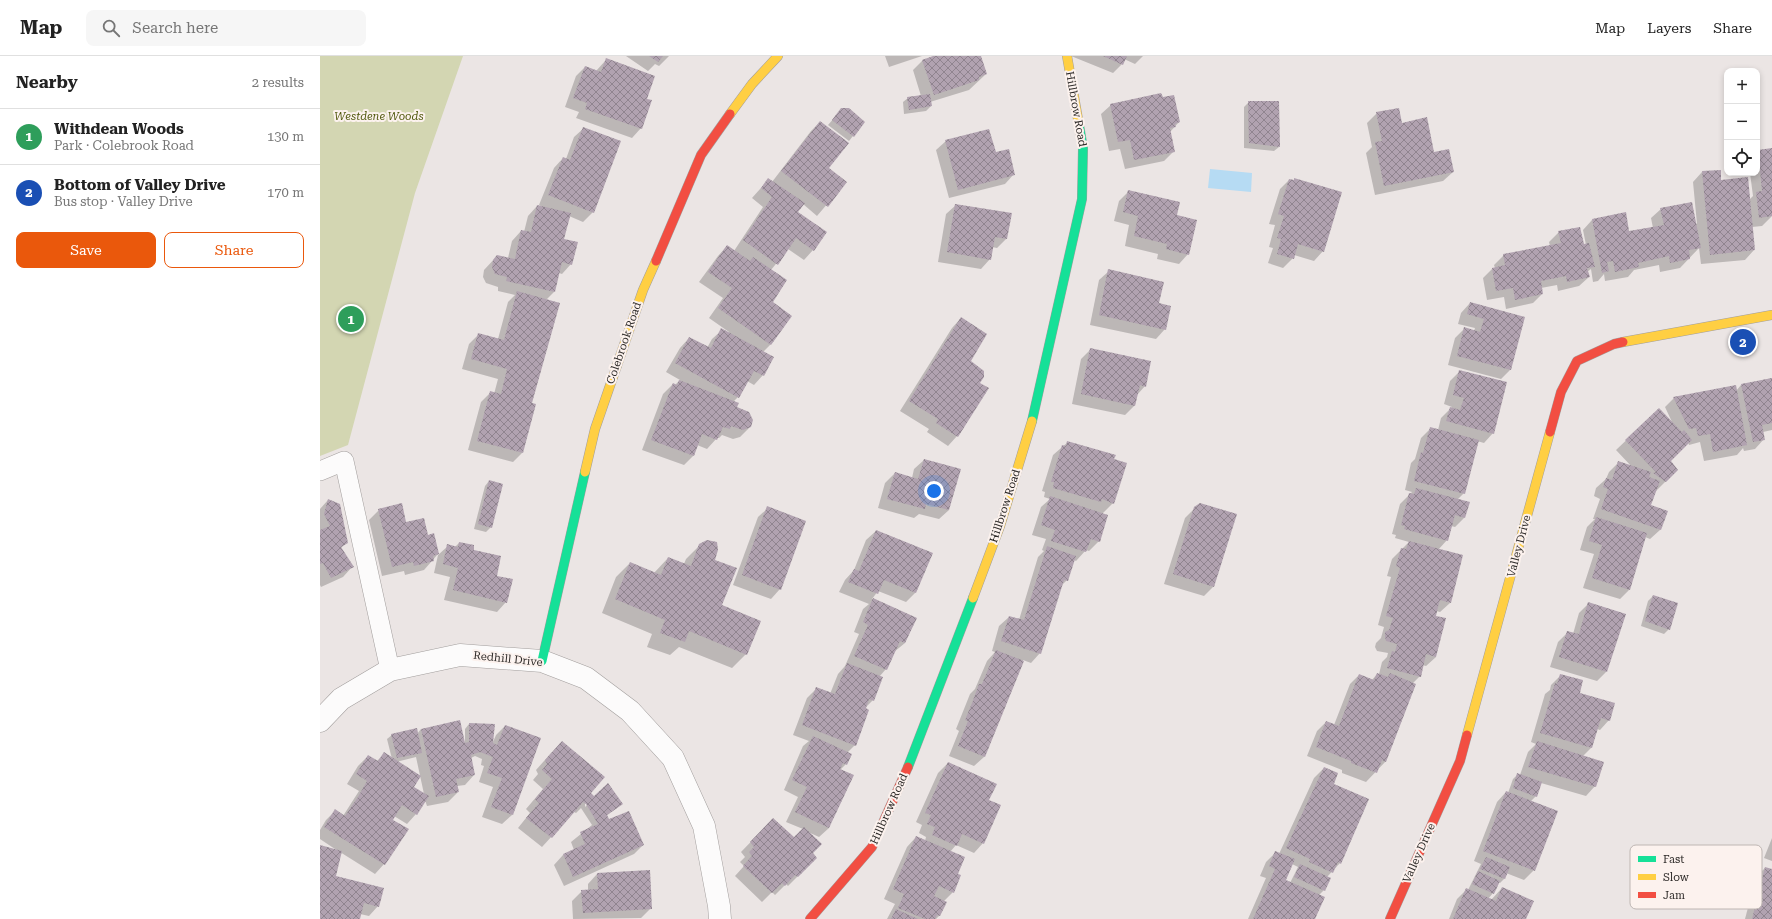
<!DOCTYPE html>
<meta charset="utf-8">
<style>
body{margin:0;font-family:"Roboto Serif",serif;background:#f6f6f6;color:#222}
.controls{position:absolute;right:12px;top:12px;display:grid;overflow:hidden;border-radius:8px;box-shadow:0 2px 6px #0003}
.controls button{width:36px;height:36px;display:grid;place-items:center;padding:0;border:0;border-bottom:1px solid #e0e0e0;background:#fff;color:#222;font:20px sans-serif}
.you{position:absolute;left:614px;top:435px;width:14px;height:14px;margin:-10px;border:3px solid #fff;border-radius:50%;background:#1a73e8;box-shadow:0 0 0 6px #1a73e833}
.badge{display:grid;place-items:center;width:26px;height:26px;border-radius:50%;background:#ea580c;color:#fff;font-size:13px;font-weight:700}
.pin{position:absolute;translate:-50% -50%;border:2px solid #fff;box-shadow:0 1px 4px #0006}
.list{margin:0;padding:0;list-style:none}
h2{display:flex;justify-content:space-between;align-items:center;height:52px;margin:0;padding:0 16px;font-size:17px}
h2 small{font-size:13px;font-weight:400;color:#767676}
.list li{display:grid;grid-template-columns:26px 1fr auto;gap:12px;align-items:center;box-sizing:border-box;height:56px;padding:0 16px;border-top:1px solid #e0e0e0}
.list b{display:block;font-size:15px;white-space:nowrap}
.list p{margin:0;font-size:13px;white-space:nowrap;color:#767676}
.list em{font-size:13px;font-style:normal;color:#767676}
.actions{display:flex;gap:8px;padding:12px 16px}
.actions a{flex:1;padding:9px 0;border:1px solid #ea580c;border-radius:8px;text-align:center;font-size:14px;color:#ea580c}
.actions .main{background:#ea580c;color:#fff}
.icon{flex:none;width:22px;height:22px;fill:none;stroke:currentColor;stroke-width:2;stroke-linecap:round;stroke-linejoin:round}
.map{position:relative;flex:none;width:1452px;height:863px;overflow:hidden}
header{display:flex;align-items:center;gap:24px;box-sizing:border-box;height:56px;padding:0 20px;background:#fff;border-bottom:1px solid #e0e0e0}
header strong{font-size:19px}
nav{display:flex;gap:22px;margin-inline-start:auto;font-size:14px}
.search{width:280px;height:36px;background:#f6f6f6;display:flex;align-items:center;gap:10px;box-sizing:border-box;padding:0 14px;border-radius:8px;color:#767676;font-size:15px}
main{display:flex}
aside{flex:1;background:#fff}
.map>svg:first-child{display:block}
.green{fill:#d3d6b2}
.water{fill:#b6dbf3}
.shadow{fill:#0003;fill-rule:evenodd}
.building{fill:url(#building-cross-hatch)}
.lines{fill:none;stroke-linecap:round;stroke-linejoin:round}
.lane-casing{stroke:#a29e9d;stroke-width:20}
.street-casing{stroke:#a29e9d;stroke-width:23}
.fast-casing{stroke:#a29e9d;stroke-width:10}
.slow-casing{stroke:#a29e9d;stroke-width:10}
.jam-casing{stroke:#a29e9d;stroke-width:10}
.lane{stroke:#fcfbfb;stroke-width:19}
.street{stroke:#fcfbfb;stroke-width:22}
.fast{stroke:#16e098;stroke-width:9}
.slow{stroke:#ffcf43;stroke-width:9}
.jam{stroke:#f24e42;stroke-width:9}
.labels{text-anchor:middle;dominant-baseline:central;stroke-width:4;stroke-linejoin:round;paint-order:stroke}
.street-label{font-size:11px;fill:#2e2b29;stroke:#fcf2ee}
.park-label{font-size:11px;font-style:italic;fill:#535b11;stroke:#fcf2ee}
.key{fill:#fcf2ee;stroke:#beb6b3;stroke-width:1}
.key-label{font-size:11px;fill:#2e2b29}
</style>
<header>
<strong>Map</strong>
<div class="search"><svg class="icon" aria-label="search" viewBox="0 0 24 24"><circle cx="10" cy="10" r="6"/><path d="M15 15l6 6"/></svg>Search here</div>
<nav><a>Map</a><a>Layers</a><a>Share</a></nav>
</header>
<main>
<aside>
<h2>Nearby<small>2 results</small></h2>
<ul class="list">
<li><span class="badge" style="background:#2e9e5b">1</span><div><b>Withdean Woods</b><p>Park · Colebrook Road</p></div><em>130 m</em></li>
<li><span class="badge" style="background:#1a4fb4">2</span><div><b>Bottom of Valley Drive</b><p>Bus stop · Valley Drive</p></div><em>170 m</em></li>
</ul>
<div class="actions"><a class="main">Save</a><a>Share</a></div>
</aside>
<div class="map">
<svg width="1452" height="863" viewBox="0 0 1452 863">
<defs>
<pattern id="building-cross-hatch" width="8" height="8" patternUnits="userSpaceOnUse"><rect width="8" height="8" fill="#b1a2b0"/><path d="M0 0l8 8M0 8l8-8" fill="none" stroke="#90848f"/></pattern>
</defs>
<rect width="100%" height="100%" fill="#ebe5e4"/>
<polygon class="green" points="0,0 143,0 95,137 28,389 0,400"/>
<polygon class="water" points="890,113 932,117 931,136 888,132"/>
<g class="shadow">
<polygon points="306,0 349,0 339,10 335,8 328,15"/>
<polygon points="565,0 602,0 569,11"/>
<polygon points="616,0 660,0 666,18 649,34 610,46 611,50 606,55 584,58 583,46 588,42 601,40 593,14 602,5"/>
<polygon points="751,0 823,0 815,8 804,3 802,8 793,17"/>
<polygon points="286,4 325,43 321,72 312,82 256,62 259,56 245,51 256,20 265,11 276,15"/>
<polygon points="929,46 959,91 954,95 924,92 924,51"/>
<polygon points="791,49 859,66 850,76 854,95 844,105 805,113 800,93 789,95 781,58"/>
<polygon points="522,53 533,80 529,85 508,69"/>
<polygon points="1057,57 1082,68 1133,116 1123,125 1055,139 1046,97 1052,91 1047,67"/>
<polygon points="500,66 508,112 526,126 497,160 483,148 477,157 493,194 484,204 468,193 451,214 451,247 470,260 450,289 443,296 443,319 434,329 427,325 418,341 413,346 415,352 430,371 420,381 413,383 402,379 399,382 397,382 387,393 377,389 374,399 364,409 322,394 343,338 353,328 355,329 360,324 346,316 360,292 369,282 387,292 392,283 402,274 409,278 409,276 389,262 403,242 379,226 398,200 407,190 414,195 443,151 432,142 448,124 452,126 491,75"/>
<polygon points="264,72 273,156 263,166 249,160 243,184 251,208 242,218 239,217 234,236 226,244 202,397 193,406 148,394 161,346 171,336 174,338 178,323 142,313 149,288 159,278 178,283 188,246 195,239 178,235 178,231 166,227 163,221 164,214 177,200 188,202 192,185 201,175 204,176 208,160 217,150 224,152 219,149 234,112 243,102 246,103 254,81"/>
<polygon points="626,85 675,97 694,118 685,128 629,142 616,94"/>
<polygon points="1452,93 1452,160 1442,170 1432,171 1434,194 1425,204 1381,208 1379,192 1360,212 1340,216 1339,209 1314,214 1308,221 1285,225 1284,218 1278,225 1273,226 1271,213 1267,216 1269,221 1259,230 1238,235 1237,229 1221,232 1222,238 1213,247 1186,253 1184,241 1167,244 1163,222 1172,213 1175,212 1174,209 1184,199 1230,190 1229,186 1239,176 1263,189 1266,189 1263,174 1272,164 1309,177 1333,172 1331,162 1341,153 1377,168 1373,126 1382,116 1401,125 1429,144 1433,140 1430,117 1437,117 1437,96"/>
<polygon points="975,123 1003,195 994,205 974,199 973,202 963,212 948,207 953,192 949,191 955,169 949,168 960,133 969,124 973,125"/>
<polygon points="809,135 855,160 868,198 859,208 837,203 838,198 805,190 809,169 794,165 799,145"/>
<polygon points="636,149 687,182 677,192 672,191 670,203 661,213 618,206 626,158"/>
<polygon points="789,215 838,248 845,273 836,283 770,269 779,224"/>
<polygon points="1150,247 1204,262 1190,314 1181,323 1128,309 1135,282 1144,273 1154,275 1155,272 1138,268 1141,257"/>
<polygon points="641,262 649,305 659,327 637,380 628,390 607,376 609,373 580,355 632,272"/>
<polygon points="771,293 825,330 817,339 815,349 805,359 752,348 761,303"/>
<polygon points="1140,315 1173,377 1164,387 1157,385 1144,437 1137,444 1148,447 1144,462 1135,471 1131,470 1127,484 1118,494 1130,547 1120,556 1116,555 1116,601 1106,610 1102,609 1100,620 1093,627 1066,705 1046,726 1022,717 1022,714 987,700 997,675 1006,666 1014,669 1030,628 1039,619 1052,624 1057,618 1059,618 1062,606 1067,601 1068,597 1057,595 1055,591 1056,587 1061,582 1064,571 1058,569 1071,521 1067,520 1072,503 1089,486 1075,482 1076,479 1072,478 1080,448 1092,436 1085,434 1091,407 1095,403 1101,382 1111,372 1118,374 1121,362 1132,351 1124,348 1130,325"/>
<polygon points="1452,322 1452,374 1443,376 1444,383 1435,393 1424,395 1423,392 1417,399 1384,405 1380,386 1369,389 1368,386 1350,405 1357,414 1335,436 1330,450 1347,456 1340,474 1330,483 1325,481 1309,534 1300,543 1263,532 1274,498 1260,494 1267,471 1275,463 1273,463 1280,443 1274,440 1276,432 1286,423 1289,416 1299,406 1312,411 1296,394 1339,353 1352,366 1345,351 1354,342 1416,335 1421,329"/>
<polygon points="748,386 793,404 793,447 782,458 779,485 769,495 766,494 756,505 754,504 747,524 741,530 720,597 711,607 703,604 664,701 654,710 629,700 639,675 636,673 650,638 655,633 667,605 675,596 672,595 679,570 689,561 699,564 718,501 724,495 722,494 726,483 712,479 721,451 730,443 724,441 725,436 722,435 733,399"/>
<polygon points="604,404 629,454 619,463 599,458 594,462 558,452 565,427 575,417 592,422 594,413"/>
<polygon points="169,425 171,471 166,476 154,473 165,430"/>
<polygon points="8,444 27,486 21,492 32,511 23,521 1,531 0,529 0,453"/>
<polygon points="448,452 460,533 451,543 413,529 438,461"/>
<polygon points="875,452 893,531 884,540 844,528 865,462"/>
<polygon points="59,454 86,467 107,480 118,498 104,514 85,519 84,515 62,520 49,464"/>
<polygon points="556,475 596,536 586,546 558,535 552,543 596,562 585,587 574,596 566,613 559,621 553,644 544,653 535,689 527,697 526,708 520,714 509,772 499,781 488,776 491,798 496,802 468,830 466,828 455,839 452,836 442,846 415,820 424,810 420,806 425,801 421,796 453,763 473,783 483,773 466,766 478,741 464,734 483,690 489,685 473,679 487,642 497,632 510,638 518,618 525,610 539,578 534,576 543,553 549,548 519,536 525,524 534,514 546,484"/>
<polygon points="139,487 153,495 176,521 186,546 177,556 124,544 130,521 114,517 118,499 128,490 135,491"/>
<polygon points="380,489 393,504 401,550 426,598 412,612 359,591 350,599 327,591 332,578 282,557 296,521 310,507 334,517 348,502 364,508 366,503"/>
<polygon points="1333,540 1349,573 1344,578 1321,570 1328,545"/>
<polygon points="1269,547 1304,559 1286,616 1277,625 1230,611 1238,586 1248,576 1253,578 1259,557"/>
<polygon points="1241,619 1259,637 1289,664 1280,674 1277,673 1271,692 1263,700 1275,730 1266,740 1221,727 1216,740 1210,746 1214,814 1204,824 1186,817 1184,823 1180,827 1178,826 1173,837 1168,843 1171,844 1182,832 1205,863 1129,863 1137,843 1146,834 1148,834 1161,808 1154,805 1177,746 1186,736 1188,737 1193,723 1198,718 1200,719 1208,696 1216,688 1211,686 1225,638 1230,634 1231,629"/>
<path d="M149,668L173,686L176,679L185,670L192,759L182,768L162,761L173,731L159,726L164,710L161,709L162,703L155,700L151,702L154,719L145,729L137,730L138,736L128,746L107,750L105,744L96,758L87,768L74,760L72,764L64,808L55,818L20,796L14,820L58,850L49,860L40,858L39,863H0V790L18,795L0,783V774L6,764L15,755L23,760L39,735L27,728L38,710L48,700L56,706L64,698L72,703L67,683L72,679L97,678L101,673L145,687V673ZM96,701L104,738L92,731L76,706Z"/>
<polygon points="232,696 273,740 265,748 265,751 288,728 302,748 286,760 288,765 323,789 314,798 244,830 234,809 243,799 254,794 251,786 272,769 261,752 256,757 254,756 222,791 198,772 210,757 206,753 223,733 213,724 218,718 216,714"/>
<polygon points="628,707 668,744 663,787 654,797 636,789 630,796 637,818 633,836 624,845 620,859 616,863 567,863 575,848 564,843 587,791 596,781 605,785 606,781 599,777 602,769 596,766 618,717"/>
<path d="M1004,712L1013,728L1020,807L1007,821L1004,834L999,839L994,863H928L946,822L940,820L946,806L956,796L959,798L994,722ZM972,808L978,811L970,827L965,825Z"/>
<polygon points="1452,782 1452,805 1444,802"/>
<polygon points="1445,812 1452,814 1452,863 1425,863 1436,821"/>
<polygon points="277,818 331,852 321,862 253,863 252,845 262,835 268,835 268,828"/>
</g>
<g class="building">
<polygon points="329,0 343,0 338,6"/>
<polygon points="613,0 661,0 667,18 659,21 659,24 614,39 602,4"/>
<polygon points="783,0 807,0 803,9"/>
<polygon points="286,2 335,20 327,43 332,44 322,73 265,53 267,47 253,42 265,10 281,16"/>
<polygon points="841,37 843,41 854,39 860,66 855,68 856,71 850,72 855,96 814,104 810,84 798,86 790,48"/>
<polygon points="610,38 612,50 589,54 587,41"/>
<polygon points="928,45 959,45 960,91 929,87"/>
<polygon points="521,52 529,52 545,66 534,81 512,64"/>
<polygon points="1079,52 1082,67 1107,61 1114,96 1129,93 1134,116 1064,130 1055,86 1062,85 1056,56"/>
<polygon points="500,65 529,87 509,112 527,126 508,151 461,115"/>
<polygon points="263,71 301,85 274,157 228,139 243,101 250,104"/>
<polygon points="669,73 676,96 689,93 695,119 638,134 625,84"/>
<polygon points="1452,92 1452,160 1439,162 1436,136 1442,135 1438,94"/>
<polygon points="1401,114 1401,124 1428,121 1435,194 1390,199 1382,115"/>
<polygon points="448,122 485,147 478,156 507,176 494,195 476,182 458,209 423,184 452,141 441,132"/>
<polygon points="974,122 1022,136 1004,196 978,188 974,203 957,198 961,183 957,182 964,160 958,158 969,123 974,124"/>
<polygon points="808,134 860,146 857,159 877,164 869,199 846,193 847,188 814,180 818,160 803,156"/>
<polygon points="1372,146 1381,192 1369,194 1370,203 1350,207 1349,200 1318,207 1319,211 1295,216 1293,205 1287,206 1289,215 1282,217 1272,163 1306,156 1309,175 1344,169 1340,152"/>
<polygon points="635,148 692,157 687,183 675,181 671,204 627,196"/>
<polygon points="217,149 251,157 244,183 258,186 252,209 242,206 235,236 186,225 187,221 175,218 172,211 173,204 177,199 195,203 201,174 211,176"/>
<polygon points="1260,171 1264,188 1269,187 1275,211 1267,212 1270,221 1247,226 1246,220 1221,225 1223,238 1195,244 1193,232 1176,235 1172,212 1185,209 1183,198 1241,187 1238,175"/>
<polygon points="407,189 430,205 433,201 467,224 453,246 472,260 451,289 398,252 412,232 388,216"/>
<polygon points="788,213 844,226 839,247 851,250 846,274 779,259"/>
<polygon points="197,235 240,247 212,347 216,348 203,397 157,385 170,335 181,338 187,313 151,303 158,277 184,284"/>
<polygon points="1150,246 1205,261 1191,314 1137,300 1144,271 1160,276 1164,263 1147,258"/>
<polygon points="641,261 667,278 651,305 664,315 664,321 660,327 669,332 638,381 616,367 618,363 589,345"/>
<polygon points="401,272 454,301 444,320 434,315 419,342 355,307 369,281 391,292"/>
<polygon points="770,292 831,305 826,331 820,329 815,350 761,338"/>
<polygon points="1139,314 1187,326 1174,378 1126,365 1130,351 1140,354 1144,342 1133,339"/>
<polygon points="1452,322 1452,367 1442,369 1445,384 1433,386 1421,328"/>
<polygon points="359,324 419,347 417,351 429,356 433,364 431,371 423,374 411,370 410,373 403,371 397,384 382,378 374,400 331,384 353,327 357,329"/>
<polygon points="1416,329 1427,389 1393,396 1390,378 1378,380 1376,372 1369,373 1353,341"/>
<polygon points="1339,352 1362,376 1364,374 1372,384 1351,405 1358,414 1346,426 1333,417 1336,416 1305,384"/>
<polygon points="1110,371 1159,384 1145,438 1094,425 1101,396 1103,397"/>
<polygon points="747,385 796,399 794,403 807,407 794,448 782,443 781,446 733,432 734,426 731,426 742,389 746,390"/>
<polygon points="604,403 641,413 629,454 606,448 605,453 567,443 575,416 598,423"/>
<polygon points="1298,405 1331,416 1329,421 1340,425 1331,449 1348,455 1341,474 1281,453 1288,433 1283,431 1286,422 1292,424"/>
<polygon points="169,424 183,428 172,472 158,468"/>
<polygon points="1096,432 1150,446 1145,462 1135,459 1128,485 1084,473 1085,470 1081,469 1089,437 1094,438"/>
<polygon points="730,440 788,459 780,486 771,483 766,496 731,485 735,474 721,469"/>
<polygon points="8,443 20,448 28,487 21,491 34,511 11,522 3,507 0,508 0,474 10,470 4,458"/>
<polygon points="82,447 86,466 104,462 108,479 114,477 119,498 113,500 114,505 94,510 93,506 72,511 58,453"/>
<polygon points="880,447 917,458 894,531 853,518 874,451"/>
<polygon points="447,450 486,465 461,534 422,519"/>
<polygon points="1276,461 1327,477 1310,534 1272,522 1282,489 1269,485"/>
<polygon points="556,474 613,497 596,537 564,524 558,538 528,526 534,513 539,515"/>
<polygon points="387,484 397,486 398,494 395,504 417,512 402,549 441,565 427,599 369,575 365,586 340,577 345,564 295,543 310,506 341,519 348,501 371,510 379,488"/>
<polygon points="1089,485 1143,499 1131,547 1120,544 1118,551 1116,560 1126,562 1116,601 1106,598 1101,621 1067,612 1072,595 1075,596 1077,588 1066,585 1065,581 1065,576 1069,574 1073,562 1066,560 1080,512 1076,510 1081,492 1086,493"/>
<polygon points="139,486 154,489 154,494 181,500 177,520 193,523 187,547 133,534 138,512 123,508 127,488 138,491"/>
<polygon points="727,490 756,500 748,525 744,524 721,598 681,585 689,560 704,564"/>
<polygon points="1333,539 1358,547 1350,574 1325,565"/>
<polygon points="553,542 597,562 585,587 580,585 567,614 534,600 548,569 543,566"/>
<polygon points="1268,546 1306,558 1287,616 1239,601 1247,575 1259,578"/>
<polygon points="676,594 704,605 665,701 638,690 648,665 645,664 652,647 659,628 662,628"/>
<polygon points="527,607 563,621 554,645 549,643 546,652 549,654 536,690 482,669 496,631 515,638"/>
<polygon points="1057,617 1068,621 1070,617 1096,628 1066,706 1062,704 1057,717 1031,707 1031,705 996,691 1006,665 1019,670 1039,618 1054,624"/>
<polygon points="1240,618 1263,624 1260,637 1295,647 1290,665 1281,662 1272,692 1220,677 1235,627 1237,628"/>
<polygon points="140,664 145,687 149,686 149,667 175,668 173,687 177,689 185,669 221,682 193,759 171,751 182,722 167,717 173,701 160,696 151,699 155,719 136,723 139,736 116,741 101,673"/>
<polygon points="97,672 102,697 77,702 71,678"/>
<polygon points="493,680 532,698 527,709 523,707 520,713 534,719 509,772 475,756 487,731 472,724"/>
<polygon points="242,685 285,721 271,737 274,740 288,727 303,748 287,759 289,763 309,755 324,789 253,821 243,798 265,788 260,776 278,768 266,748 263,746 232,782 206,762 219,747 215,743 232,723 222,714 227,708 225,704"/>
<polygon points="1217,685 1284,706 1276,731 1208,711"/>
<polygon points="64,696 101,720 94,731 109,740 97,759 82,749 73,764 89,773 65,809 4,771 15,753 25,760 38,741 47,725 36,718 48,699 58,705"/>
<polygon points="628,706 677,728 669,744 681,749 664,788 642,778 637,790 612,779 615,771 607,768 611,759 605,757"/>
<polygon points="1004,711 1018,717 1014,728 1049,743 1021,808 1018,806 1013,817 989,806 990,803 966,792"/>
<polygon points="1197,717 1222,726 1217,741 1193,732"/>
<polygon points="1186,735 1238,755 1215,815 1163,795"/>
<polygon points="453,762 474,781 484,771 502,788 493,797 497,802 478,821 475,819 465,830 462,827 452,837 423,810 432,800 429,796 434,791 430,786"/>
<polygon points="596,780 645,801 638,818 641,819 634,837 619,830 614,840 627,846 620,860 617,859 615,863 605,863 578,852 584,838 573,833"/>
<polygon points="0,789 22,795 16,820 64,832 59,851 44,847 40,863 0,863"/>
<polygon points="955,795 975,803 966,824 1005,841 995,863 933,863 955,813 949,810"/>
<polygon points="1166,801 1190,811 1185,823 1160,813"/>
<polygon points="980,808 1011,822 1005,835 974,821"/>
<polygon points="1445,811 1452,813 1452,863 1432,863"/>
<polygon points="330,814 332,853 263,857 261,834 278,833 277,817"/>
<polygon points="1158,815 1180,825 1174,838 1152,828"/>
<polygon points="1182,831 1214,845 1206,863 1133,863 1146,832 1176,845"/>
<polygon points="576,853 598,863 571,863"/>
</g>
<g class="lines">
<defs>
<polyline id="lane" points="0,415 24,405 70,614"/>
<polyline id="street" points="0,665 21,643 70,614 140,599 222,605 266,622 310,655 353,702 384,770 399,850 400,863"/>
<g id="fast">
<polyline points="712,365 762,143 763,92 759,69"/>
<polyline points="222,605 265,416"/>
<polyline points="588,711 653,542"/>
</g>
<g id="slow">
<polyline points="747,0 759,69"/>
<polyline points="410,58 432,28 458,0"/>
<polyline points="1303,286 1452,259"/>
<polyline points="265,416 275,373 323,234 336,205"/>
<polyline points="653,542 680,470 712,365"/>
<polyline points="1147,679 1230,376"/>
</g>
<g id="jam">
<polyline points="336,205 381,99 410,58"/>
<polyline points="1230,376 1241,336 1257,305 1294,288 1303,286"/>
<polyline points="490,863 552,791 588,711"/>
<polyline points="1070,863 1140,705 1147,679"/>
</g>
</defs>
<use href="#lane" class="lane-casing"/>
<use href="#street" class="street-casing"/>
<use href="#fast" class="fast-casing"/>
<use href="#slow" class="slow-casing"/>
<use href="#jam" class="jam-casing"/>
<use href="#lane" class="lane"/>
<use href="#street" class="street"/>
<use href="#fast" class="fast"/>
<use href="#slow" class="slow"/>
<use href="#jam" class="jam"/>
</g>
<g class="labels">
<g class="street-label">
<text transform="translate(756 53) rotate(80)">Hillbrow Road</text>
<text transform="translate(304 287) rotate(-71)">Colebrook Road</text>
<text transform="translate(685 450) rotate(-72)">Hillbrow Road</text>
<text transform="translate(1199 490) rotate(-75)">Valley Drive</text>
<text transform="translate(188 603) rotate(6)">Redhill Drive</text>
<text transform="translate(569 753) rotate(-66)">Hillbrow Road</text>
<text transform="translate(1099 797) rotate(-66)">Valley Drive</text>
</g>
<g class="park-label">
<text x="59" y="60">Westdene Woods</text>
</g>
</g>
<rect x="1310" y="789" width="132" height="64" rx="6" class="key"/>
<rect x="1318" y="800" width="18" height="6" fill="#16e098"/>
<rect x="1318" y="818" width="18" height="6" fill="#ffcf43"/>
<rect x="1318" y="836" width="18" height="6" fill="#f24e42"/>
<g class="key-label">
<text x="1343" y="807">Fast</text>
<text x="1343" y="825">Slow</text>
<text x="1343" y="843">Jam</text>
</g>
</svg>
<div class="controls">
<button>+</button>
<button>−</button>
<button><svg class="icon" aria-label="locate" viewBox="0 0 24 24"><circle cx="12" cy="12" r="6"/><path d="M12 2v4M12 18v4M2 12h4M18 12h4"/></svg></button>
</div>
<div class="you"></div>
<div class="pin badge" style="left:31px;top:263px;background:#2e9e5b">1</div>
<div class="pin badge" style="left:1423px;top:286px;background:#1a4fb4">2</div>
</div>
</main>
